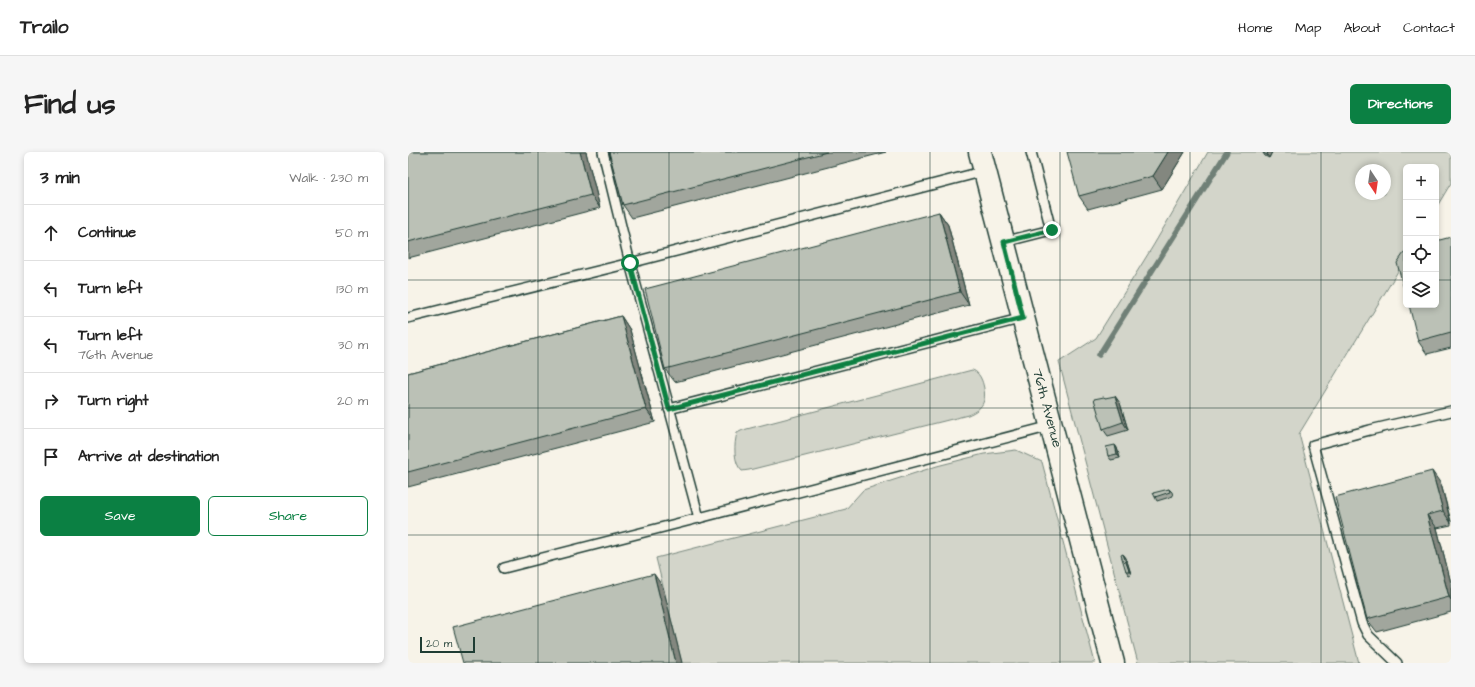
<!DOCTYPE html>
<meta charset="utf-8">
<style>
body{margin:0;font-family:"Architects Daughter",sans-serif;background:#f6f6f6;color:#222}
.controls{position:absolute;right:12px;top:12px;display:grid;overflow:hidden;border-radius:6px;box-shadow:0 2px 6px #0003}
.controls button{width:36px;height:36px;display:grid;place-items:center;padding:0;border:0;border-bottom:1px solid #e0e0e0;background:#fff;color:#222;font:20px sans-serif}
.compass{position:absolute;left:947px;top:12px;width:36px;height:36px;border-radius:50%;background:#fff;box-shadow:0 2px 6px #0003;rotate:167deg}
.scale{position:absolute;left:12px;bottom:10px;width:55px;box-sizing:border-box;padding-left:4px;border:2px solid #1f3d34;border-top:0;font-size:11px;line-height:14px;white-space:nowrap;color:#1f3d34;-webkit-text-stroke:3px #f7f3e8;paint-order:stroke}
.stop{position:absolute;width:12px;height:12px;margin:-9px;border:3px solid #0b8043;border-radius:50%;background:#fff}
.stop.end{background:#0b8043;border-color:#fff;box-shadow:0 1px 4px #0008}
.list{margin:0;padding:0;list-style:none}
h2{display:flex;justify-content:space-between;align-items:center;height:52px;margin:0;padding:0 16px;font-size:17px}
h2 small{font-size:13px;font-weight:400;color:#767676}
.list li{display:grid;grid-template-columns:26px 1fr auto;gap:12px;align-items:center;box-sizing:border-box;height:56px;padding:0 16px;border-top:1px solid #e0e0e0}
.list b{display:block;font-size:15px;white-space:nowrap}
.list p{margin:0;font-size:13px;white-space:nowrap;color:#767676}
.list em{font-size:13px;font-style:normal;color:#767676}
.actions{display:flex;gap:8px;padding:12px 16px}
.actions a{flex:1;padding:9px 0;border:1px solid #0b8043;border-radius:6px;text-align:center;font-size:14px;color:#0b8043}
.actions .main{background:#0b8043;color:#fff}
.icon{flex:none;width:22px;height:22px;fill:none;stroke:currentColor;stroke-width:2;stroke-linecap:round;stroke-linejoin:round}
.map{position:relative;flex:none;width:1043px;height:511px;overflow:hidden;border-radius:6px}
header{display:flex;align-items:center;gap:24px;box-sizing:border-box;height:56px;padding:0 20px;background:#fff;border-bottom:1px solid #e0e0e0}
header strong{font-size:19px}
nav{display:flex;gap:22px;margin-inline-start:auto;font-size:14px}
.intro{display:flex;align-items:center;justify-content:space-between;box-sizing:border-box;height:96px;padding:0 24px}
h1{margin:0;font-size:28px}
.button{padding:10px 18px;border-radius:6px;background:#0b8043;color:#fff;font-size:14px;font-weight:700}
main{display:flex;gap:24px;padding:0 24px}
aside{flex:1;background:#fff;border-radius:6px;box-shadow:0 2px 6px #0003}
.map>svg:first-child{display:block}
.green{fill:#d3d5ca;stroke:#79897f;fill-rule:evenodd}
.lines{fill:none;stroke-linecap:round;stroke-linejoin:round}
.stream{stroke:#6f8077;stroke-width:5.5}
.lane-casing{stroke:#1f3d34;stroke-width:12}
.secondary-casing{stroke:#1f3d34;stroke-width:25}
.lane{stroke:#f7f3e8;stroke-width:9}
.secondary{stroke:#f7f3e8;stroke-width:22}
.wall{fill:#a1a69d;stroke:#1f3d34}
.shaded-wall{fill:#83877f;stroke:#1f3d34}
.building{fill:#bbc1b6;stroke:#1f3d34}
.route{stroke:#0b8043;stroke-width:5}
.grid{fill:none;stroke:#1f3d34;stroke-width:1;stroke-opacity:0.55}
.labels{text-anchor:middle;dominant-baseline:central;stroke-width:3;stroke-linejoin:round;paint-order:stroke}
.street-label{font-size:14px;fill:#1f3d34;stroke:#f7f3e8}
</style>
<header>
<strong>Trailo</strong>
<nav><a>Home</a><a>Map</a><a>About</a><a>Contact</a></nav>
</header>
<div class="intro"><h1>Find us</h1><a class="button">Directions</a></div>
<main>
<aside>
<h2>3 min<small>Walk · 230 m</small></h2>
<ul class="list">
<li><svg class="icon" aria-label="ahead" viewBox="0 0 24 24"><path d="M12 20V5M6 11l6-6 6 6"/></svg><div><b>Continue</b></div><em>50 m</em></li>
<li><svg class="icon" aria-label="left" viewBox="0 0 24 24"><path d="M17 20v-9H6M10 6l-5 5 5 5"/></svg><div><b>Turn left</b></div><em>130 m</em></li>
<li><svg class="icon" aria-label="left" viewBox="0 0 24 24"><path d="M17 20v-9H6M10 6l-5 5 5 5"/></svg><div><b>Turn left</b><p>76th Avenue</p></div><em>30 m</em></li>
<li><svg class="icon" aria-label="right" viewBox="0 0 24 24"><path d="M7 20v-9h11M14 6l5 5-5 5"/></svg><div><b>Turn right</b></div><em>20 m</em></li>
<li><svg class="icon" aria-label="arrive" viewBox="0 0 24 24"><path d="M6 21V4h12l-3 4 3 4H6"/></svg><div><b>Arrive at destination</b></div></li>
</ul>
<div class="actions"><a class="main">Save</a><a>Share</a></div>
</aside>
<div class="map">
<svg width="1043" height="511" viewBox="0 0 1043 511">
<rect width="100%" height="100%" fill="#f7f3e8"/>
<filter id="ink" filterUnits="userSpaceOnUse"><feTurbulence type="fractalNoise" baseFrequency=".025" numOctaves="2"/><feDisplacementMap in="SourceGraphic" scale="8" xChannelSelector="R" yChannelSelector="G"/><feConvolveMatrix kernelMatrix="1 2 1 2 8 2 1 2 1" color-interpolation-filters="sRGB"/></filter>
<g filter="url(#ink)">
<g class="green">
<path d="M800,0H1043V31L1028,56V15H998V106L891,282L951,511H730L651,210L688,186L745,94ZM953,18H977V42H953Z"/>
<path d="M564,218C574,220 578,239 576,248C574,256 567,260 560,263L341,318L334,319C325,311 326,292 329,281L335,278Z"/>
<polygon points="608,298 634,310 687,511 274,511 248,406 438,357 455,338 529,314 576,302"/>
</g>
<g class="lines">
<polyline class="stream" points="691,203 819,0"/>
<defs>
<g id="lane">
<polyline points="195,0 222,111 291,366 643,274"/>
<polyline points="595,90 643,78 623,0"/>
<polyline points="0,166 222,111 577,19"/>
<polyline points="261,257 615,166"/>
<polyline points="96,416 291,366"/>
<polyline points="989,511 960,483 954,471 905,293 962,278 1043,259"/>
</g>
<polyline id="secondary" points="572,0 705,511"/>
</defs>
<use href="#lane" class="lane-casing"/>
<use href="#secondary" class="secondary-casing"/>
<use href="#lane" class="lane"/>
<use href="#secondary" class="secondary"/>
</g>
<g class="wall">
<polygon points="0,0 178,0 192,56 0,106"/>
<polygon points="201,0 478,0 224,66 215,53"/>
<polygon points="777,0 754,37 680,57 671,44"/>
<polygon points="864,0 861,6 857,4 855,1"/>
<polygon points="531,60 540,73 561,153 267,230 257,217"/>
<polygon points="1043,85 1043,196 1019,202 1010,189"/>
<polygon points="213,164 222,178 247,270 0,335 0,221"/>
<polygon points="697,246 712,251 720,278 700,284 695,277"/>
<polygon points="707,293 709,296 712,306 703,308 700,304"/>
<polygon points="1033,332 1043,369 1043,373 1029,376 1043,431 1043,460 969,480 959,467"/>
<polygon points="761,337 764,340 765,344 749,349 747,345"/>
<polygon points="715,402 718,406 723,422 721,423 718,419"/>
</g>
<g class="shaded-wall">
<polygon points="172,0 178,0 192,56 183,43"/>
<polygon points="760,0 777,0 754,37 745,24"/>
<polygon points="860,0 864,0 861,6 859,3"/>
<polygon points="531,60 540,73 561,153 552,140"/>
<polygon points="213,164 222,178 247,270 238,257"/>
<polygon points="707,244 712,251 720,278 715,270"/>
<polygon points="707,293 709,296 712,306 709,302"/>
<polygon points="1024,319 1033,332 1043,371 1035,359"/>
<polygon points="1019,363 1029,376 1043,431 1043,448 1041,445"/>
<polygon points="715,402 718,406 723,422 721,419"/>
<polygon points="246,422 255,435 274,511 268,511"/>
</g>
<g class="building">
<polygon points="0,0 172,0 183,43 0,90"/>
<polygon points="201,0 419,0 215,53"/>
<polygon points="659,0 760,0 745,24 671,44"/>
<polygon points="855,0 860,0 859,3 855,1"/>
<polygon points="531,60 552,140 257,217 237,137"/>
<polygon points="1043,85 1043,180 1010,189 1001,153 1028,153 1028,89"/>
<polygon points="998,98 998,144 989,111"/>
<polygon points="213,164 238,257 0,320 0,221"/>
<polygon points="707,244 715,270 695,277 686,247 696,245 697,246"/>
<polygon points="707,293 709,302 700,304 698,295"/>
<polygon points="1024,319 1035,359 1019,363 1041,445 959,467 927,345"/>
<polygon points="761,337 762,340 747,345 745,341"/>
<polygon points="715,402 721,419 718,419 713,403"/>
<polygon points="246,422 268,511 55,511 45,475"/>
</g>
</g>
<g class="lines" filter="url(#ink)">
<polyline class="route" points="222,111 261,257 615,166 596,90 644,78"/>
</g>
<path class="grid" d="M130,0V511M261,0V511M391,0V511M522,0V511M652,0V511M782,0V511M913,0V511M0,128H998M1028,128H1043M0,256H1043M0,383H1043"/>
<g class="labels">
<g class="street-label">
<text transform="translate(639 256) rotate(75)">76th Avenue</text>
</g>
</g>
</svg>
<div class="controls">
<button>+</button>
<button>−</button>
<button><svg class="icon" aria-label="locate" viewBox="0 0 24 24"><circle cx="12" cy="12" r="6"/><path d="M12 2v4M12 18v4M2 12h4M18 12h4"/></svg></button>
<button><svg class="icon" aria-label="layers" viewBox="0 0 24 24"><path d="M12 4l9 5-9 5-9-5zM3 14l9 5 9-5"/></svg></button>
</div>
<svg class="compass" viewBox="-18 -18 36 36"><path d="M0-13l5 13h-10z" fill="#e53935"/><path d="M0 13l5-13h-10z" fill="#767676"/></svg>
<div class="scale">20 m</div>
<div class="stop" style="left:222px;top:111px"></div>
<div class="stop end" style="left:644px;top:78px"></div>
</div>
</main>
